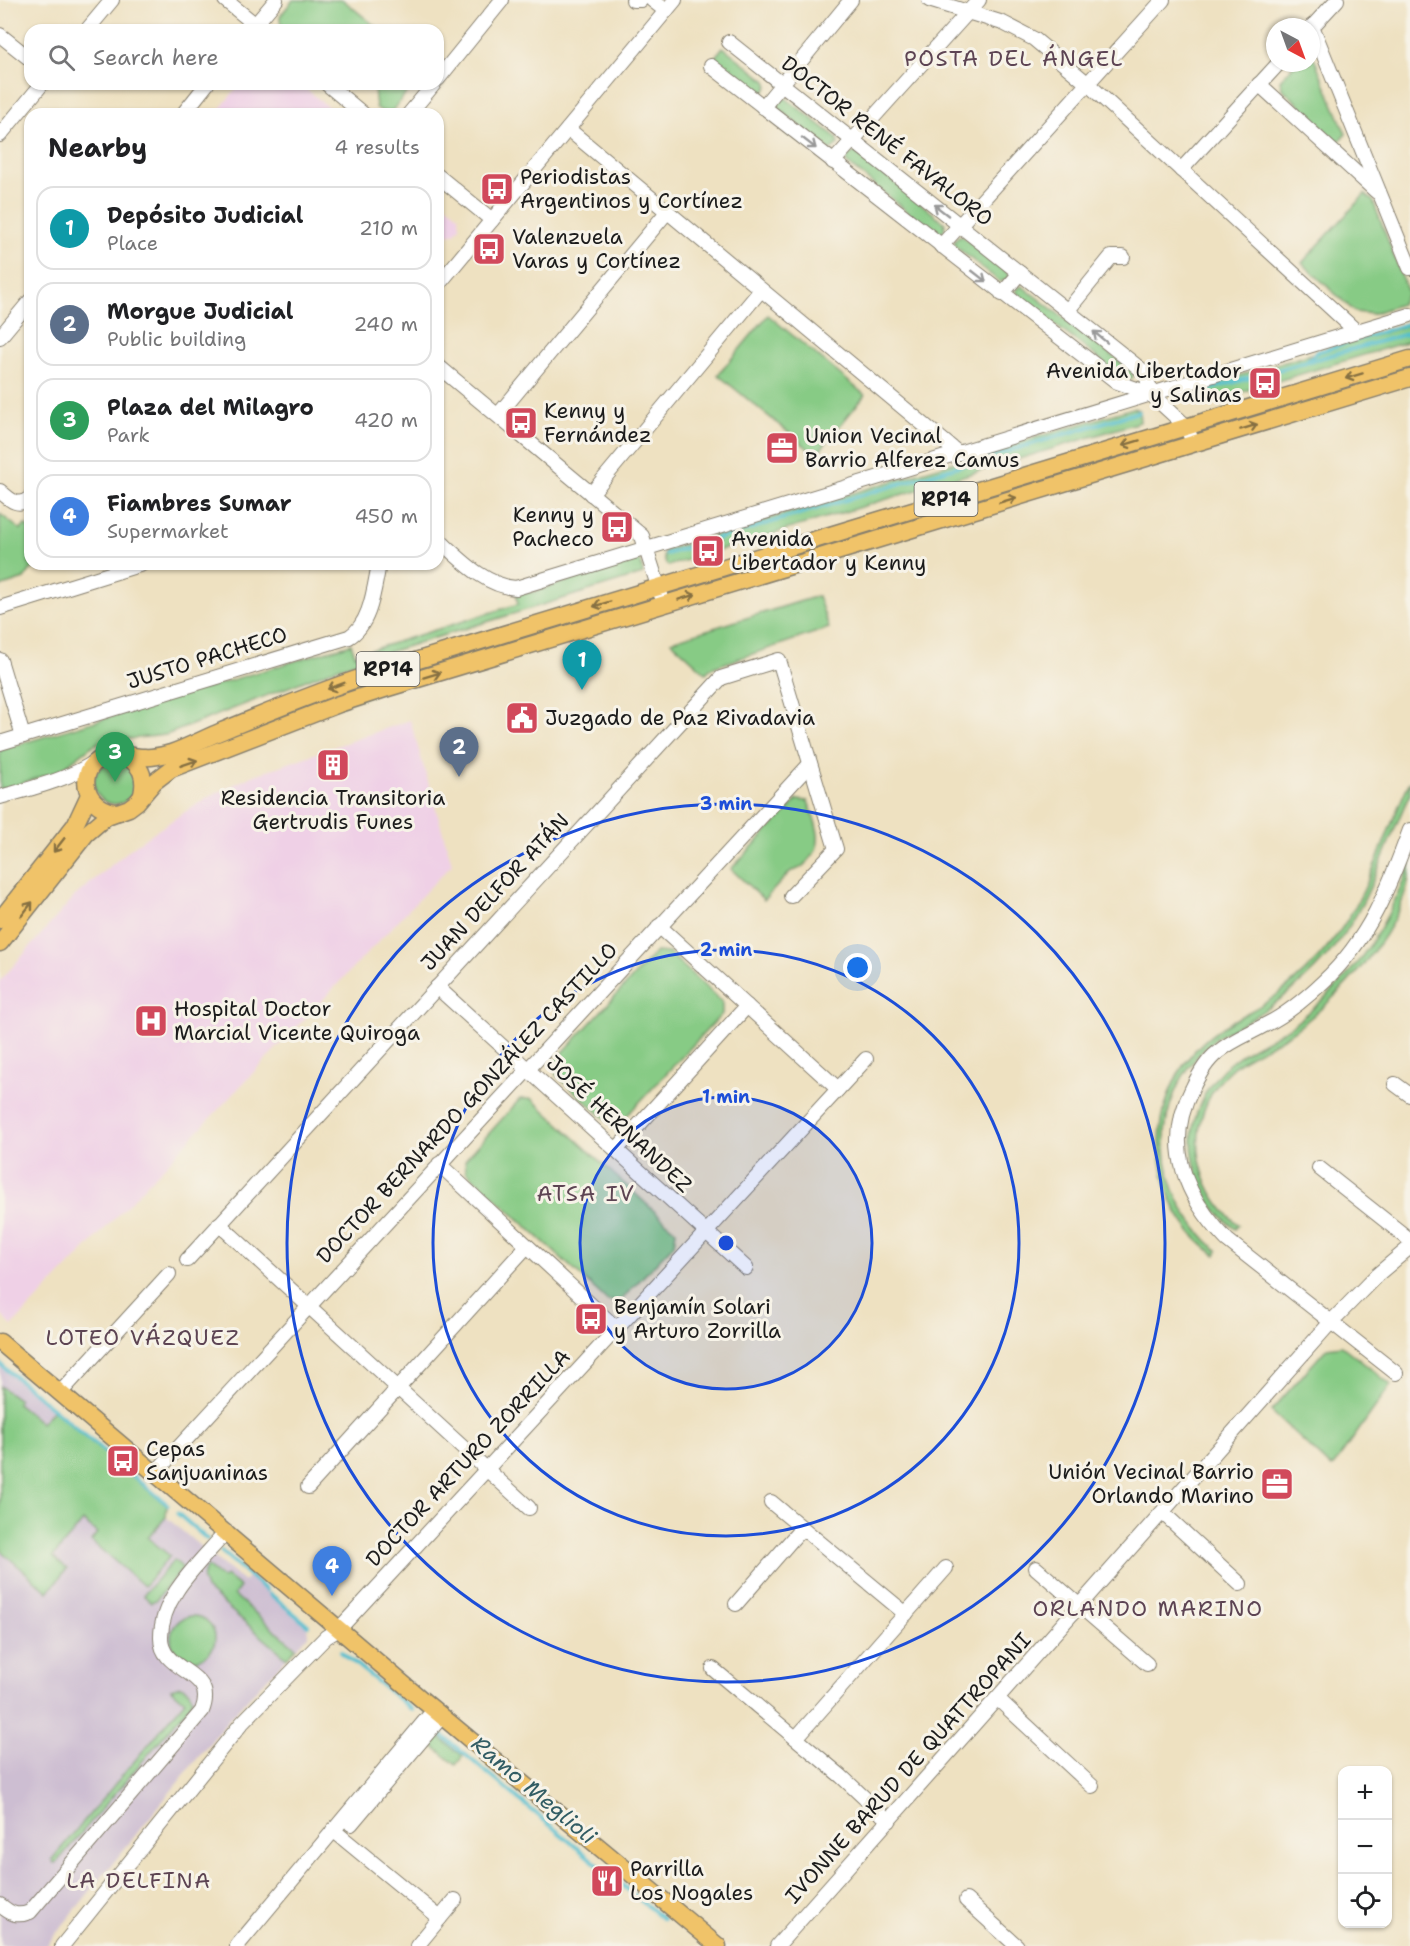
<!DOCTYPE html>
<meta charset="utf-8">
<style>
body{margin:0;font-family:"Shantell Sans",sans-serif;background:#f6f6f6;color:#202124}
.controls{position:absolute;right:18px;bottom:18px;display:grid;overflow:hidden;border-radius:12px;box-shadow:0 2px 4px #0004}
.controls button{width:54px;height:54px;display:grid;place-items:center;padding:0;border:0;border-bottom:2px solid #e0e0e0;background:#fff;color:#202124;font:30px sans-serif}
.compass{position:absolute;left:1266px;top:18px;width:54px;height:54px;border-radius:50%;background:#fff;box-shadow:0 2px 4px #0004;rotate:139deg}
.you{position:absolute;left:858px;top:968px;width:21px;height:21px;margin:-15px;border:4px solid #fff;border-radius:50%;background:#1a73e8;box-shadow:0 0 0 9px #1a73e833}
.badge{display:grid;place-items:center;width:39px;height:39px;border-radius:50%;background:#2563eb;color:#fff;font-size:20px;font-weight:700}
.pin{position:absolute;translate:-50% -50px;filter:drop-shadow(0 2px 3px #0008)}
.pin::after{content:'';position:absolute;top:32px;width:21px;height:18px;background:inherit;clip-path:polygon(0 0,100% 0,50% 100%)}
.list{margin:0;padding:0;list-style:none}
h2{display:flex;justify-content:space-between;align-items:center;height:78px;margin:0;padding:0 24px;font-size:26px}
h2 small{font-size:20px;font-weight:400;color:#757577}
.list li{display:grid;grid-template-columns:39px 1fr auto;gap:18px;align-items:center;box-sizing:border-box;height:84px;margin:0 12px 12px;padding:0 12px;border:2px solid #e0e0e0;border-radius:18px}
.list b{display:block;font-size:22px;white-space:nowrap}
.list p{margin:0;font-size:20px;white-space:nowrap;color:#757577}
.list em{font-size:20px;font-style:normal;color:#757577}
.icon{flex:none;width:33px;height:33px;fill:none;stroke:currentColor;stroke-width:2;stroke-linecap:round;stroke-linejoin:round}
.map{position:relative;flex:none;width:1410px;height:1946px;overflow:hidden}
.search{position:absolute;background:#fff;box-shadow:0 2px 4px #0004;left:24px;top:24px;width:420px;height:66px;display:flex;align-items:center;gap:15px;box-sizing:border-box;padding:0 21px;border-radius:18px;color:#757577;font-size:22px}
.panel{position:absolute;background:#fff;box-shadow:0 2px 4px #0004;left:24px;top:108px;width:420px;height:462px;border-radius:18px}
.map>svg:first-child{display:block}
.built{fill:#efd0e6}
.industrial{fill:#cdbed2}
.green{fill:#87cb85;stroke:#527450;stroke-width:1.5}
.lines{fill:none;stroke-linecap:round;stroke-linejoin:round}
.stream{stroke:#53becf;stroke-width:4}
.minor-casing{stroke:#857e6e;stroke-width:16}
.major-casing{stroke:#857e6e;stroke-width:19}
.minor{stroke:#fff;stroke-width:14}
.major{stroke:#f0c369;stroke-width:16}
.oneway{stroke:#999}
.oneway2{stroke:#867042}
.ring{fill:none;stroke:#1d4ed8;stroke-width:3}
.labels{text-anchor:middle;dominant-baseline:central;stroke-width:6;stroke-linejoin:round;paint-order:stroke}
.shield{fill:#f7f3e8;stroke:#5e5c59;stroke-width:1.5}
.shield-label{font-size:20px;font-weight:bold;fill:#1c1c1c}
.street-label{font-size:21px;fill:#1c1c1c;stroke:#f7f3e8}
.poi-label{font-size:21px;fill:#1c1c1c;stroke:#f7f3e8;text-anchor:start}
.neighbourhood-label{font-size:22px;letter-spacing:1.5px;fill:#5d4453;stroke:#f7f3e8}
.water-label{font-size:22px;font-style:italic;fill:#325d64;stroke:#f7f3e8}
.centre{fill:#1d4ed8;stroke:#f7f3e8;stroke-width:3}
.ring-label{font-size:18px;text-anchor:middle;font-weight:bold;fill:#1d4ed8;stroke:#f7f3e8;stroke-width:6;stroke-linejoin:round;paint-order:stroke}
</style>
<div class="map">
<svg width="1410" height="1946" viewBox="0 0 1410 1946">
<rect width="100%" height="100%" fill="#f7f3e8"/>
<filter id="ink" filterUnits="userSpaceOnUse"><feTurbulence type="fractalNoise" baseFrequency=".0167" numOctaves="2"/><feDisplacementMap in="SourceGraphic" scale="12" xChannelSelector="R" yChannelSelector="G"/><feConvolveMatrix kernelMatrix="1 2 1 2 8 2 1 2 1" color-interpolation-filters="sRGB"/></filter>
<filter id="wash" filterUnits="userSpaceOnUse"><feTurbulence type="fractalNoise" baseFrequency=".008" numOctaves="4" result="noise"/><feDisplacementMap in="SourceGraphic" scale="24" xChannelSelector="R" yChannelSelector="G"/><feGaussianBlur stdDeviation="1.35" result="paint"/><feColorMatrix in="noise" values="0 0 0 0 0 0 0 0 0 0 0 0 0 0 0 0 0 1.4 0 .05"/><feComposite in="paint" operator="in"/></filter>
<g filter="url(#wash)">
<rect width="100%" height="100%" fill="#eee1c1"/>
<g class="built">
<polygon points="240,84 300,84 337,114 201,114 204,111 219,110"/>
<polygon points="438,198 459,216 460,227 454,234 438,235"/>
<polygon points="410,720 452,864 12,1326 0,1314 0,981 75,896 134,846 180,815 210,796 252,776"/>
</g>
<polygon class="industrial" points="0,1366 167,1506 166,1517 201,1547 244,1582 249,1576 307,1625 308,1636 234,1713 46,1946 0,1946"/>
<g class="green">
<polygon points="293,0 343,0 380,30 286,30 281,26 280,16"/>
<polygon points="723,47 766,81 768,86 764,92 757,91 714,58"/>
<polygon points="1311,57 1314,58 1346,134 1339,141 1334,139 1282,88 1280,80 1296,63 1311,63"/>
<polygon points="368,84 414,84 392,111 381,111 376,107 374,89"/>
<polygon points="784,97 837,138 838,144 830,150 779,109 777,102"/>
<polygon points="856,152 945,223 944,231 940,235 935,234 846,162 848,155"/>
<polygon points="1365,194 1373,201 1408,293 1401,304 1372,314 1355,312 1302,263"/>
<polygon points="958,236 962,236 1008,273 1008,279 1000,282 955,246 954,242"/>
<polygon points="1022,286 1132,371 1133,378 1130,380 1124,378 1018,296 1016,289"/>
<polygon points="768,315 865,395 816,455 718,375"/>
<polygon points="1410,325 1410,341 1202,404 1197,398 1197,389 1200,387"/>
<polygon points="1410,365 1410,371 1273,413 1271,407"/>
<path d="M1133,408L1139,410L1140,422L700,556L668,566C664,562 662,555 665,550Z"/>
<polygon points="1125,452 1127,457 734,577 712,581 711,577"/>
<polygon points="0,514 21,530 25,525 30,529 30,564 46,564 32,568 24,579 0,587"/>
<polygon points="635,559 641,562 643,574 337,668 166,735 100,742 92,746 59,771 0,790 0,750 351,644 355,655 518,604 516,593 534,592"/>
<polygon points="818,596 829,628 711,668 706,673 671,641"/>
<polygon points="611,608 612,611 589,621 200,753 185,754 319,699"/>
<circle cx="115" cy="783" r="21"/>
<path d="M1410,781V794C1384,847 1370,906 1331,951C1309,978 1282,1000 1252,1018C1239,1026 1224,1031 1213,1041C1144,1101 1152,1194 1218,1251L1216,1255C1188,1237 1169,1205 1163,1173C1152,1119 1173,1060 1220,1029C1237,1017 1257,1009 1274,997C1297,981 1316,962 1333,940C1370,894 1384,834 1410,781Z"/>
<path d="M797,800L808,801C815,822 826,841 810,859C803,866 800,870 791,871L764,900L731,869Z"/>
<path d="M1410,863C1410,925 1335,1004 1286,1036C1265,1049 1241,1057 1225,1075C1184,1120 1192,1187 1239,1225L1235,1229C1213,1211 1199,1189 1194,1160C1186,1122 1205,1082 1235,1059C1253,1046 1275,1037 1294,1024C1309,1013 1322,1001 1335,988C1371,952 1393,910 1410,863Z"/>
<polygon points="656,952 669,953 722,1002 722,1014 620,1123 610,1123 556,1075 554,1062"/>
<polygon points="520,1099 532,1099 676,1231 674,1244 621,1300 608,1301 466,1171 465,1160"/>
<polygon points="1342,1346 1391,1385 1332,1468 1271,1411 1327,1348"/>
<polygon points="0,1386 19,1400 17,1403 41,1423 53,1410 167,1506 166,1517 148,1538 170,1556 144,1586 91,1541 97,1533 83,1521 53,1557 67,1569 48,1592 0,1550"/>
<polygon points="174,1560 183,1568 156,1600 151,1602 143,1595"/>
<polygon points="207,1566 223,1579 226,1576 240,1587 234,1595 296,1648 287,1658 206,1589 202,1577"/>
<circle cx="193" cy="1638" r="22"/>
<path d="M180,1686C189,1688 195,1697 190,1705L57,1862L54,1863L52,1859L185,1701L171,1689Z"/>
<polygon points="434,1733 463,1756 456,1765 427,1741"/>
</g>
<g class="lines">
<g class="stream">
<polyline points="1303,364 1317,352 1410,323"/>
<polyline points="1199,392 1410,333"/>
<polyline points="666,554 1138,412"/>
<polyline points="0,1364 168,1505"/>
<polyline points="177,1513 207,1539"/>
<polyline points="221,1551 266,1590"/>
<polyline points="270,1594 308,1625"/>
<polyline points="341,1652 412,1710"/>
<polyline points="438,1732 663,1919"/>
</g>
</g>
</g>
<g filter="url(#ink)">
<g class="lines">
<defs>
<g id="minor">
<polyline points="225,0 262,30"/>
<polyline points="633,0 641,0"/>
<polyline points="652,0 666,11"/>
<polyline points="929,0 1003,23 1034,39 1088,84 1356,331"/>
<polyline points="1312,26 1410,268"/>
<polyline points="1311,28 1337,0"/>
<polyline points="87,30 112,0"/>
<polyline points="251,30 276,0"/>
<polyline points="0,35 30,59"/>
<polyline points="729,42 1143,371 1146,374 1151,394"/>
<polyline points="711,66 1117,382 1151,394 1187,427 1193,444"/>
<polyline points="438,79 502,0"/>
<polyline points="327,84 363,114"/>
<polyline points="1259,84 1377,192"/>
<polyline points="763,107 851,0"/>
<polyline points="183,114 207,84"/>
<polyline points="409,114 434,84"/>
<polyline points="568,129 958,453"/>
<polyline points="0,135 42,84"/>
<polyline points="833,162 979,0"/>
<polyline points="1181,170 1279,63"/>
<polyline points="438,176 492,220"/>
<polyline points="941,246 1163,0"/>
<polyline points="438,285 675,0"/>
<polyline points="1002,294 1020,273"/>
<polyline points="1068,310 1111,257 1123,257"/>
<polyline points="0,337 30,301"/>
<polyline points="438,366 642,536 661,595"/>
<polyline points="498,415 667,212"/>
<path d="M0,491C10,500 18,508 30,498"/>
<polyline points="591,494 761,290"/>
<path d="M438,539C460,559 485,586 516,588L1410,315"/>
<polyline points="0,608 142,564"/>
<polyline points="0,660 23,736"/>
<path d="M0,743L349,637C371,624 374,588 379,564"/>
<path d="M0,797C32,788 67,780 95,762"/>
<polyline points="659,926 838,1089"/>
<polyline points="437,987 746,1268"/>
<polyline points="1395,1084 1410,1095"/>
<polyline points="617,1149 747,1006"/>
<polyline points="439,1164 617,1329"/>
<polyline points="1319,1168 1410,1240"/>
<polyline points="219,1224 529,1508"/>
<polyline points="187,1260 721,678 779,660 836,849 791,896"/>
<path d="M1396,1373L1227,1240C1186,1198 1163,1146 1192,1089C1198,1076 1206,1061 1218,1052C1232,1040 1249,1034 1265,1025C1286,1015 1306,998 1323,982C1369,940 1389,887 1410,830"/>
<polyline points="60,1393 169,1274"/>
<polyline points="156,1472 810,764"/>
<polyline points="308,1487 527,1246"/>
<polyline points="771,1502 906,1614"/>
<polyline points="1163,1513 1240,1584"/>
<polyline points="1036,1568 1147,1664"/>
<polyline points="736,1604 802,1528"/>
<polyline points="713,1669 841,1776 889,1821"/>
<polyline points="998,1699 1092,1786"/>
<polyline points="796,1738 946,1568"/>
<polyline points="351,1824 442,1716"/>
<polyline points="333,1830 440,1918"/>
<polyline points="966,1900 1017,1946"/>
<path d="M0,1905C11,1914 17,1917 30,1912L202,1711C219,1669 160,1674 161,1637C161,1595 201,1562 226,1532"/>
<polyline points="62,1946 242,1723 326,1637 339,1629 866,1059"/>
<polyline points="237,1946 434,1710"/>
<polyline points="417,1946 455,1900"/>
<polyline points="777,1946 1331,1322 1377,1275 1410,1247"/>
</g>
<g id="major">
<path d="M123,755C141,764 146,776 142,795"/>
<path d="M119,812C87,812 72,771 104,757C117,751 131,757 144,757C153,758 163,755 171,753C188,747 205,738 222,731C271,711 321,690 372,674L1410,359"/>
<polyline points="0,920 75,825 89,795"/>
<polyline points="0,943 86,834 107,816 129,808 137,802 154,782 171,769 339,704 385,689 1410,378"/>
<polyline points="0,1342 426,1703 718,1946"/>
</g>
</defs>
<use href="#minor" class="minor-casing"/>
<use href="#major" class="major-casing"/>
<use href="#minor" class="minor"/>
<use href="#major" class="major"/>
</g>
<defs><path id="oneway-shaft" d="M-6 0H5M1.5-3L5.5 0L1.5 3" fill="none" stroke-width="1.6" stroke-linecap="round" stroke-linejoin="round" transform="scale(1.5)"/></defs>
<g class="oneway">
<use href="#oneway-shaft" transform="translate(809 143) rotate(38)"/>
<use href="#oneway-shaft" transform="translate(941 210) rotate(-142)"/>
<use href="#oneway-shaft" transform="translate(979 276) rotate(38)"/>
<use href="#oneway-shaft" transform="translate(1100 337) rotate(-141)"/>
</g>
<g class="oneway2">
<use href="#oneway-shaft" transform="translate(1354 376) rotate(163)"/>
<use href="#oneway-shaft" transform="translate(1249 427) rotate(-17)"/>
<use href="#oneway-shaft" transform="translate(1131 443) rotate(163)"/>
<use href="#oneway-shaft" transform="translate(1008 500) rotate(-17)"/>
<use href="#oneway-shaft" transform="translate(687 597) rotate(-17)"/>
<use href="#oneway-shaft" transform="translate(602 604) rotate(163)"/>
<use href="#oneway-shaft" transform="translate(432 675) rotate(-17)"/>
<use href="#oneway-shaft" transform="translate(336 686) rotate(159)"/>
<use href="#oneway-shaft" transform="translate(189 763) rotate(-19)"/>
<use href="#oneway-shaft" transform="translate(59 845) rotate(128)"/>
<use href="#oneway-shaft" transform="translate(27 909) rotate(-52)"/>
</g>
</g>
<circle cx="726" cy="1243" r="146" fill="#1d4ed8" fill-opacity=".12"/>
<g class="ring">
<circle cx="726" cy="1243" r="146"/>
<circle cx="726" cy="1243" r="293"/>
<circle cx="726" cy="1243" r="439"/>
</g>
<defs>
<symbol id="bus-square" viewBox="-11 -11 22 22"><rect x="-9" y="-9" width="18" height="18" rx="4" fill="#d1495b" stroke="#f7f3e8"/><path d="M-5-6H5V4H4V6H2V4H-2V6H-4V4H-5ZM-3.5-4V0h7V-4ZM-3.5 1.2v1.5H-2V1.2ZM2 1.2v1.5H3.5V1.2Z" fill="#fff"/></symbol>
<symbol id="office-square" viewBox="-11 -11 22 22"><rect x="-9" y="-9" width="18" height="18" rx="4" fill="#d1495b" stroke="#f7f3e8"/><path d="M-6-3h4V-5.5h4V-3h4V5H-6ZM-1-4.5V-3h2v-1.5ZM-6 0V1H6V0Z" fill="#fff"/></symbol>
<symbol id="civic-square" viewBox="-11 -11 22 22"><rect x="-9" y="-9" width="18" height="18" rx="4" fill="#d1495b" stroke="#f7f3e8"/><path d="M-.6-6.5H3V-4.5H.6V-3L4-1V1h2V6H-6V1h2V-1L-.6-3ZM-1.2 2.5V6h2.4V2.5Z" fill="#fff"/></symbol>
<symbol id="building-square" viewBox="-11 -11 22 22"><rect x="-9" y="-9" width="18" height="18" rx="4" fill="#d1495b" stroke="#f7f3e8"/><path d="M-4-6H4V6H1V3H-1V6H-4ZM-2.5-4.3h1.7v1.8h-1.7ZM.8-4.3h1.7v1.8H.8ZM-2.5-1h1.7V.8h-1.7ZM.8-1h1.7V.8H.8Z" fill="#fff"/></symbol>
<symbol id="hospital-square" viewBox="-11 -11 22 22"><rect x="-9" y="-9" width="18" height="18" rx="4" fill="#d1495b" stroke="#f7f3e8"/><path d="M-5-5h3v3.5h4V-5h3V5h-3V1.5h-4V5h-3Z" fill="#fff"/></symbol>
<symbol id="restaurant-square" viewBox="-11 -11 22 22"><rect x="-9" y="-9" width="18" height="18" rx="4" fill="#d1495b" stroke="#f7f3e8"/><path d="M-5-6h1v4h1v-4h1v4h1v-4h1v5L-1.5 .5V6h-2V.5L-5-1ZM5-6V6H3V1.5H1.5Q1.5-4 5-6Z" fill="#fff"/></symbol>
</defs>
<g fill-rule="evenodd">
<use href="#bus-square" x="478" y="170" width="38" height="38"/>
<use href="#bus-square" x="470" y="230" width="38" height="38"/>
<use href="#bus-square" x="1246" y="364" width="38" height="38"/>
<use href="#bus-square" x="502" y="404" width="38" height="38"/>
<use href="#office-square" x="763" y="429" width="38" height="38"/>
<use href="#bus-square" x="598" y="508" width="38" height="38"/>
<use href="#bus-square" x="689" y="532" width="38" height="38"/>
<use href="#civic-square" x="503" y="699" width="38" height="38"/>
<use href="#building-square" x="314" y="746" width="38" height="38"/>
<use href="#hospital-square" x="132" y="1002" width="38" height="38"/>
<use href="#bus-square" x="572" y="1300" width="38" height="38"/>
<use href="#bus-square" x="104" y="1442" width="38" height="38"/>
<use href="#office-square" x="1258" y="1465" width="38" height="38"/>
<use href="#restaurant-square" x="588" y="1862" width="38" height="38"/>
</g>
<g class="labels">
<g class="shield">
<rect x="914.5" y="482" width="63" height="34" rx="4.5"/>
<rect x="356.5" y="652" width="63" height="34" rx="4.5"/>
</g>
<g class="shield-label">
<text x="946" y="499">RP14</text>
<text x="388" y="669">RP14</text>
</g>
<g class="street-label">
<text transform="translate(887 141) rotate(38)">DOCTOR RENÉ FAVALORO</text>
<text transform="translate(207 658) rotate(-17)">JUSTO PACHECO</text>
<text transform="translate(495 892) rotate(-47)">JUAN DELFOR ATÁN</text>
<text transform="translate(467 1103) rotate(-47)">DOCTOR BERNARDO GONZÁLEZ CASTILLO</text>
<text transform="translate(619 1124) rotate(43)">JOSÉ HERNANDEZ</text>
<text transform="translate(468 1458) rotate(-47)">DOCTOR ARTURO ZORRILLA</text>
<text transform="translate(908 1768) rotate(-48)">IVONNE BARUD DE QUATTROPANI</text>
</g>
<g class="poi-label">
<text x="520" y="177">Periodistas<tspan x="520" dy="24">Argentinos y Cortínez</tspan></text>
<text x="512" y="237">Valenzuela<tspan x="512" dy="24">Varas y Cortínez</tspan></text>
<text x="1242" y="371" text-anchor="end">Avenida Libertador<tspan x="1242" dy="24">y Salinas</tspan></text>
<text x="544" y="411">Kenny y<tspan x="544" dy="24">Fernández</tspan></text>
<text x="805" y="436">Union Vecinal<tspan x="805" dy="24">Barrio Alferez Camus</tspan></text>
<text x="594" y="515" text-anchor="end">Kenny y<tspan x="594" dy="24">Pacheco</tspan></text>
<text x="731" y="539">Avenida<tspan x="731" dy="24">Libertador y Kenny</tspan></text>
<text x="545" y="718">Juzgado de Paz Rivadavia</text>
<text x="333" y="798" text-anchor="middle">Residencia Transitoria<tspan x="333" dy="24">Gertrudis Funes</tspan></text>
<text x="174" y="1009">Hospital Doctor<tspan x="174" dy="24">Marcial Vicente Quiroga</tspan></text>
<text x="614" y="1307">Benjamín Solari<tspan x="614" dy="24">y Arturo Zorrilla</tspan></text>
<text x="146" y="1449">Cepas<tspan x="146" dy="24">Sanjuaninas</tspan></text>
<text x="1254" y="1472" text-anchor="end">Unión Vecinal Barrio<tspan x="1254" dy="24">Orlando Marino</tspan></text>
<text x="630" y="1869">Parrilla<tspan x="630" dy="24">Los Nogales</tspan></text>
</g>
<g class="neighbourhood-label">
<text x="1014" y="58">POSTA DEL ÁNGEL</text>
<text x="586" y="1193">ATSA IV</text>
<text x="143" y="1337">LOTEO VÁZQUEZ</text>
<text x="1148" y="1608">ORLANDO MARINO</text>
<text x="139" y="1880">LA DELFINA</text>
</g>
<g class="water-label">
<text transform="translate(534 1790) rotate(40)">Ramo Meglioli</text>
</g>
</g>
<circle cx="726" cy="1243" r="9" class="centre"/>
<g class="ring-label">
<text x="726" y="810">3 min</text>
<text x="726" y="956">2 min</text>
<text x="726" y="1103">1 min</text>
</g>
</svg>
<div class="controls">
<button>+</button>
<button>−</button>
<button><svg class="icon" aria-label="locate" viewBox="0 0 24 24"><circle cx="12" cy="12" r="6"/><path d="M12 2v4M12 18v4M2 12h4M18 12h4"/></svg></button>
</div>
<svg class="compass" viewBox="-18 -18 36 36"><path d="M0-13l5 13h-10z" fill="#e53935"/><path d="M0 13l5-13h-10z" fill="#757577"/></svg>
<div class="you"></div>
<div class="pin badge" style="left:582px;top:690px;background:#0f9aa8">1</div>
<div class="pin badge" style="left:459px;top:777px;background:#5c6f8a">2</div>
<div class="pin badge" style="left:115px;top:782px;background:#2e9e5b">3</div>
<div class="pin badge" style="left:332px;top:1596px;background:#3f7fe0">4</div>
<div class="search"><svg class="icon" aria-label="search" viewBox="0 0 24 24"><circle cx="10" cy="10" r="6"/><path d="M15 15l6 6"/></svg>Search here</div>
<section class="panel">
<h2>Nearby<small>4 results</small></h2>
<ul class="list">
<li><span class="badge" style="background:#0f9aa8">1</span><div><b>Depósito Judicial</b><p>Place</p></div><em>210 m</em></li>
<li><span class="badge" style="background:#5c6f8a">2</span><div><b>Morgue Judicial</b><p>Public building</p></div><em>240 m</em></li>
<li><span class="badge" style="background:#2e9e5b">3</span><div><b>Plaza del Milagro</b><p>Park</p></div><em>420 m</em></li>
<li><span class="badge" style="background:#3f7fe0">4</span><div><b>Fiambres Sumar</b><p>Supermarket</p></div><em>450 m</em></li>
</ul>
</section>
</div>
